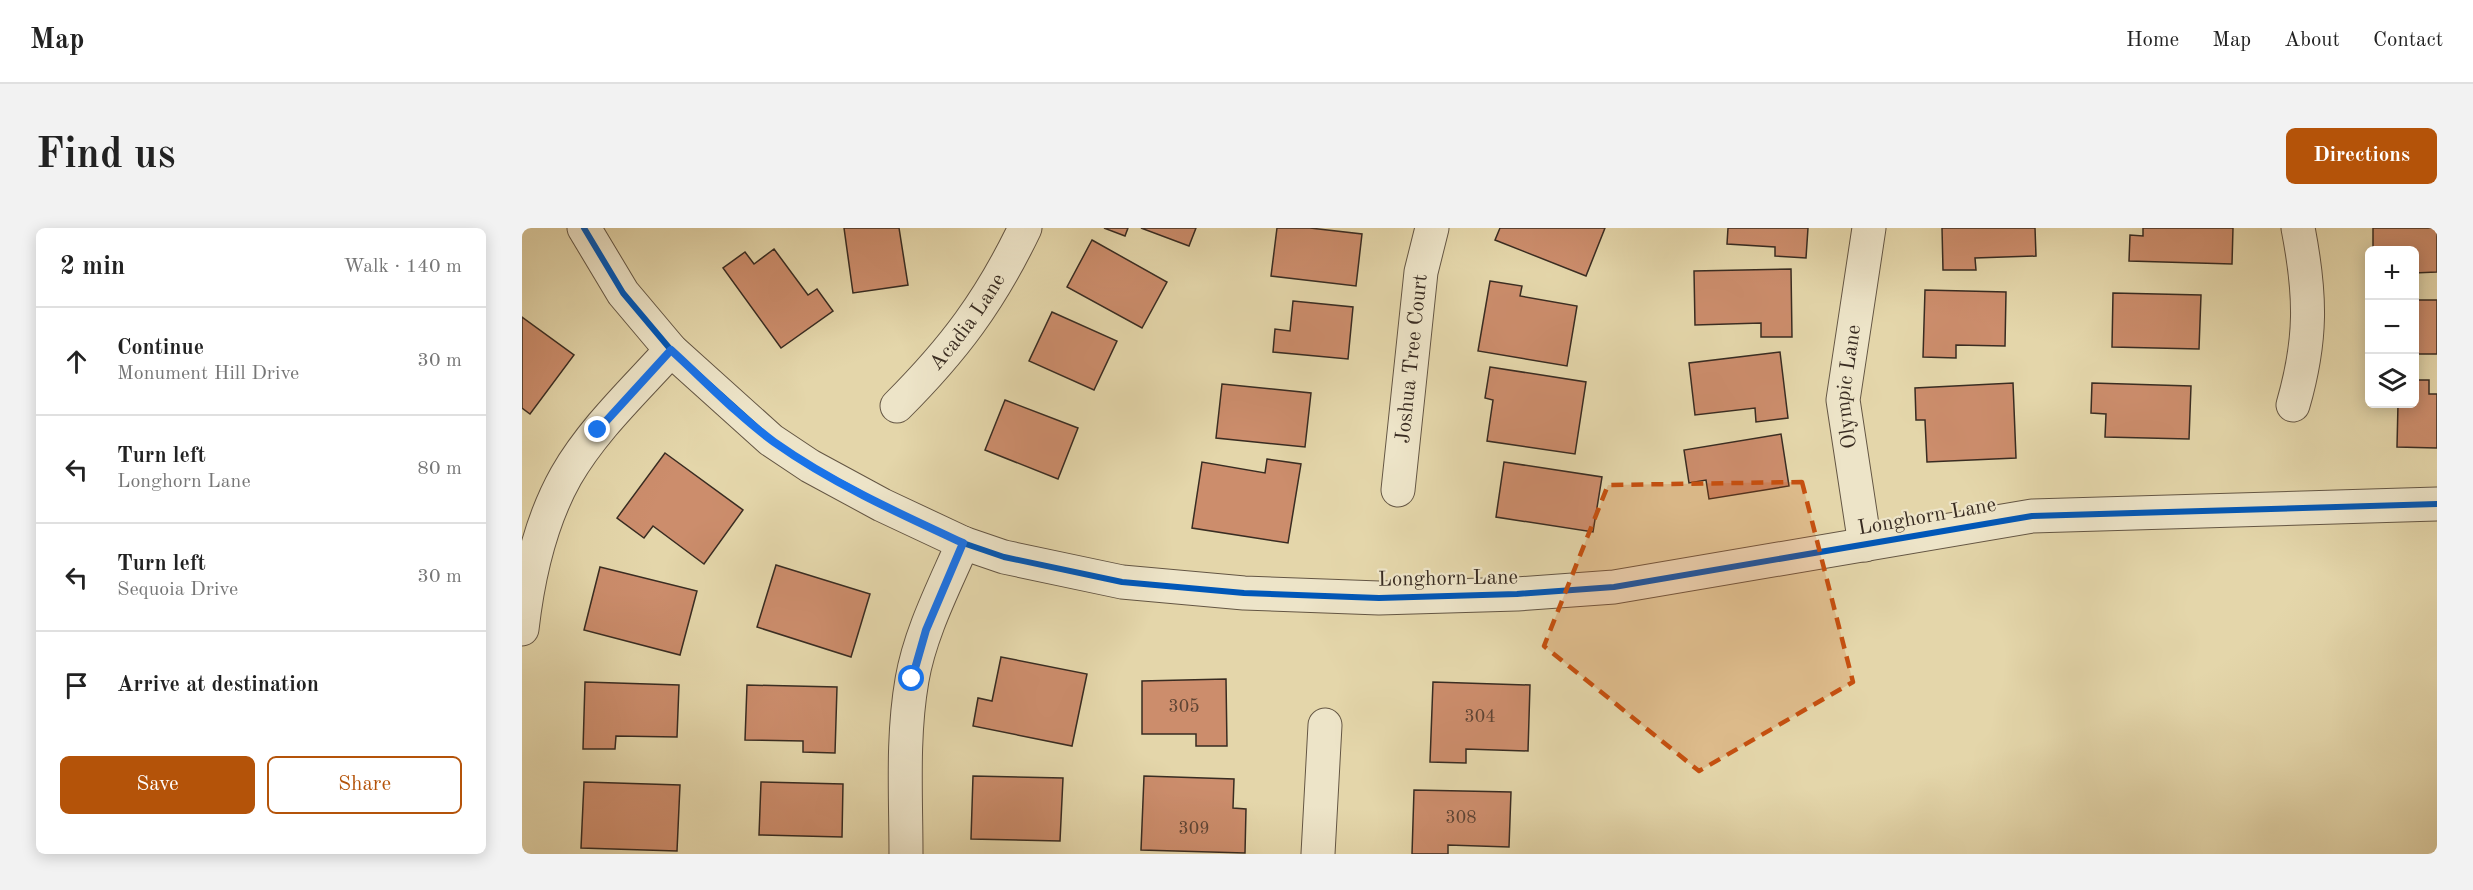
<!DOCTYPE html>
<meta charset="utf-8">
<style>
body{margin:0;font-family:"Old Standard TT",serif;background:#f2f2f2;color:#222}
.controls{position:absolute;right:18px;top:18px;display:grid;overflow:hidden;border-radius:9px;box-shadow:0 3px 15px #0003}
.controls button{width:54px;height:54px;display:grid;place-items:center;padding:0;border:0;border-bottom:2px solid #e0e0e0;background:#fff;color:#222;font:30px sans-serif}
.stop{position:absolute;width:18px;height:18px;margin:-14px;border:4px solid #1a73e8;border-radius:50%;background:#fff}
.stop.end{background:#1a73e8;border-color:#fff;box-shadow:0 2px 6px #0008}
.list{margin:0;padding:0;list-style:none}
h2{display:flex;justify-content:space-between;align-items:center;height:78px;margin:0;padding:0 24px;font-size:26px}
h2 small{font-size:20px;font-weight:400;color:#767676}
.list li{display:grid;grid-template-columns:39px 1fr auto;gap:18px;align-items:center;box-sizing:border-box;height:108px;padding:0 24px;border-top:2px solid #e0e0e0}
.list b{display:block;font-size:22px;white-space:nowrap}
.list p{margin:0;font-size:20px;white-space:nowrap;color:#767676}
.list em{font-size:20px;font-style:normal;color:#767676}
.actions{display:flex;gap:12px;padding:18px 24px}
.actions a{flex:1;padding:14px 0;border:2px solid #b45309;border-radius:9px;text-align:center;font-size:21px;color:#b45309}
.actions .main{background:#b45309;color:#fff}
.icon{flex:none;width:33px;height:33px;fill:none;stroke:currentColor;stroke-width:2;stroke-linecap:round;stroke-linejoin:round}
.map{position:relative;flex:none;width:1915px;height:626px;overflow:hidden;border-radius:9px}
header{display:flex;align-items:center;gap:36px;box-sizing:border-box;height:84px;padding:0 30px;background:#fff;border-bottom:2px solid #e0e0e0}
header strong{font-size:28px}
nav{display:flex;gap:33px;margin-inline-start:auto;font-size:21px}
.intro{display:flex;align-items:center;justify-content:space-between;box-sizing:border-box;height:144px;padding:0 36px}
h1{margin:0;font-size:42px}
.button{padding:15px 27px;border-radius:9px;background:#b45309;color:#fff;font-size:21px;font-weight:700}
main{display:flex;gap:36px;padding:0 36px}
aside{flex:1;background:#fff;border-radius:9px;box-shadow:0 3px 15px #0003}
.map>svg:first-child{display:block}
.building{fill:#cc8d6c;stroke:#392c22;stroke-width:1.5}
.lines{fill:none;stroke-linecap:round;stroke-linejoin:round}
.minor-casing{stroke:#645644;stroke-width:35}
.minor{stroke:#ede4c8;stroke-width:33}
.cycleway-casing{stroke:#ede4c8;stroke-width:10}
.cycleway{stroke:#0057b8;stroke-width:6}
.route{stroke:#1a73e8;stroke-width:8}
.marked{fill:#c55010;fill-opacity:0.2;stroke:#c55010;stroke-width:4.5;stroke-dasharray:12 8;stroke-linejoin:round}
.labels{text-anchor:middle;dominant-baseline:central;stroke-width:4.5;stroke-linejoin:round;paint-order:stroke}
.number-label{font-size:18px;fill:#5e4434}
.street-label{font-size:21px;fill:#392c22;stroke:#ede4c8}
</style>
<header>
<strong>Map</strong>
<nav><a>Home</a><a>Map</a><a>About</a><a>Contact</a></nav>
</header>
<div class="intro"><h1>Find us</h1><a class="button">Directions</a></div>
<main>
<aside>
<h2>2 min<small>Walk · 140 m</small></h2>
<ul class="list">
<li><svg class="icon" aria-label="ahead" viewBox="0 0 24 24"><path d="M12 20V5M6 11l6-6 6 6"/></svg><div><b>Continue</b><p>Monument Hill Drive</p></div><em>30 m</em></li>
<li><svg class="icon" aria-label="left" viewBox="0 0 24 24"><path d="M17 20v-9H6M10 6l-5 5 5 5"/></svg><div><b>Turn left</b><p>Longhorn Lane</p></div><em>80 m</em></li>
<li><svg class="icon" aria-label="left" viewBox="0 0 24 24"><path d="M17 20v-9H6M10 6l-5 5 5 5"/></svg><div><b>Turn left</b><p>Sequoia Drive</p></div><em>30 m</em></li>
<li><svg class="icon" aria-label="arrive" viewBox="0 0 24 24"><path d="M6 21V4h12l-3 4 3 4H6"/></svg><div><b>Arrive at destination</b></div></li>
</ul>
<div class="actions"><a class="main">Save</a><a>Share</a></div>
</aside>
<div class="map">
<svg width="1915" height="626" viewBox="0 0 1915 626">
<rect width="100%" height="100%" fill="#e4d6aa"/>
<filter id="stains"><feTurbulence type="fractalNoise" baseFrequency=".00333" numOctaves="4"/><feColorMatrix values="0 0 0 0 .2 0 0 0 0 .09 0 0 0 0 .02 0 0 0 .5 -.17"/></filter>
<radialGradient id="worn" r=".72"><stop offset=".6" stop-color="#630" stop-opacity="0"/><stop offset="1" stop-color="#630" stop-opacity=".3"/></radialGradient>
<g class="building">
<polygon points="322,0 377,0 386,57 331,65"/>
<polygon points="582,0 606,0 603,8"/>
<polygon points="619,0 674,0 667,18"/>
<polygon points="755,0 788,0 840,6 834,58 749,48"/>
<polygon points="978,0 1083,0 1064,48 973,12"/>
<polygon points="1206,0 1286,0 1284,30 1253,28 1253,19 1205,16"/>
<polygon points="1420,0 1513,0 1514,28 1453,30 1454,42 1421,42"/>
<polygon points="1621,0 1711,0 1710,36 1607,33 1608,7 1621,8"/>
<polygon points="1851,0 1915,0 1915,44 1892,45 1892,22 1851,22"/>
<polygon points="570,12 645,54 620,100 545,59"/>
<polygon points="252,21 286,67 295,61 311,83 259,120 201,40 223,24 232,36"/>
<polygon points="1269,41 1270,109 1239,109 1239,95 1173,97 1172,43"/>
<polygon points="968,53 1000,58 998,68 1055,78 1045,138 956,123"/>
<polygon points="1403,62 1484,64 1483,118 1434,117 1434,130 1401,129"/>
<polygon points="1591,65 1679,67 1677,121 1590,119"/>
<rect x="1892" y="72" width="23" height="54"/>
<polygon points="771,73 831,79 826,131 751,124 753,101 768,103"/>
<polygon points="530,84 595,113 572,162 507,133"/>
<polygon points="0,89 52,127 8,186 0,180"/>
<polygon points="1258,124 1266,190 1234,194 1233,180 1173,187 1167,135"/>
<polygon points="968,139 1064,154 1053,226 965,213 971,172 963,170"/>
<polygon points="1892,152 1907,152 1907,166 1915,166 1915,220 1875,219 1876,176 1892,176"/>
<polygon points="1491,155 1494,230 1405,234 1403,192 1394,192 1393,160"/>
<polygon points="1570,155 1669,158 1667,211 1583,209 1584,186 1569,185"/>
<polygon points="700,156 789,165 783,219 694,210"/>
<polygon points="483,172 556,200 536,251 463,222"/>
<polygon points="1259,206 1267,258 1187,271 1184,252 1167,255 1162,222"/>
<polygon points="143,225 221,282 182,336 131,298 122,310 95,290"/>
<polygon points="745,231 779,236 766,315 670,300 680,234 743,245"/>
<polygon points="982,234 1080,249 1071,304 974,289"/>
<polygon points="254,337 348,366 329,429 235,399"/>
<polygon points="78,339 175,363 158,427 62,402"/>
<polygon points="479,429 565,446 550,518 451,498 456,470 470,473"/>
<polygon points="704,451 705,518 674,518 674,506 620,506 620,453"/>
<polygon points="63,454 157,457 155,509 94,508 93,521 61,521"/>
<polygon points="911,454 1008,457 1006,523 944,521 944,535 908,534"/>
<polygon points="225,457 315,459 313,525 281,524 281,513 223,512"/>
<polygon points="451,548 541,550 538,613 449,611"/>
<polygon points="622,548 712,551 711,580 724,581 723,625 619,622"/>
<polygon points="62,554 158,557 155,623 59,620"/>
<polygon points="239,554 321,556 320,609 237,607"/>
<polygon points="892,562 989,564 987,619 926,617 926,626 890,626"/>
</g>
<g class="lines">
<defs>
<g id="minor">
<polyline points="62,0 101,65 149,122 249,212 288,238 360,277 441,315 482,329 600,354 722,365 857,370 995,366 1092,359 1510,288 1915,276"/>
<path d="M1771,177C1790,111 1789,67 1776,0"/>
<path id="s1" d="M375,178C432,121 468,73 503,0"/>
<path id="s2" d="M876,262L899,44L910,0"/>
<path id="s3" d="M1343,317L1321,172L1347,0"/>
<path d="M0,401C6,349 18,294 44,248C71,201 113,162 149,122"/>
<path d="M384,626C384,569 380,509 390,452C398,405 422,359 441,315"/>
<polyline points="796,626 803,497"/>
</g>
</defs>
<use href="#minor" class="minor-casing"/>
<use href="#minor" class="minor"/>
<defs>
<polyline id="cycleway" points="62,0 101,65 149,122 249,212 288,238 360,277 441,315 482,329 600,354 722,365 857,370 995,366 1092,359 1510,288 1915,276"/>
</defs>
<use href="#cycleway" class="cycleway-casing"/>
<use href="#cycleway" class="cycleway"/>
</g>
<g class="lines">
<path class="route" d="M76,202L149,122C182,152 215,187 252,214C310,255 376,285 441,315L404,402L390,451"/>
</g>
<path class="marked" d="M1280,254L1331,454L1177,543L1022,418L1086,257Z"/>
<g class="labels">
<g class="number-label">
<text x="662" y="479">305</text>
<text x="958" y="489">304</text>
<text x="939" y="590">308</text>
<text x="672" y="601">309</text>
</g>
<g class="street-label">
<text stroke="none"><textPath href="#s1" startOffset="110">Acadia Lane</textPath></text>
<text stroke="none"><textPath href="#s2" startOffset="132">Joshua Tree Court</textPath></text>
<text stroke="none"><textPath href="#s3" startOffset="160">Olympic Lane</textPath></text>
<text transform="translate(1405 289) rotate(-10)">Longhorn Lane</text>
<text transform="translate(926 351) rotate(-1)">Longhorn Lane</text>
</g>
</g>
<rect width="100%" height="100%" filter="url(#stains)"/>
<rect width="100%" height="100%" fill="url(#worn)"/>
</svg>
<div class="controls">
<button>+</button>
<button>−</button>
<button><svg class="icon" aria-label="layers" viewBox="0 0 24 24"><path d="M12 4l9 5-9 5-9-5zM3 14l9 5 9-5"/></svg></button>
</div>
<div class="stop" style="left:390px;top:451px"></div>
<div class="stop end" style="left:76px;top:202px"></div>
</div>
</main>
